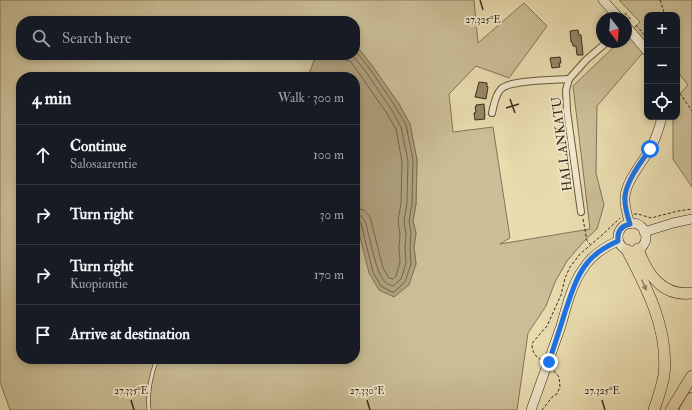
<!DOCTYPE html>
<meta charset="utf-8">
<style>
body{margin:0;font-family:"IM FELL Double Pica",serif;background:#20242c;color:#f1f3f6}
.controls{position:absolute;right:12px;top:12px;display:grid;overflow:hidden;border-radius:8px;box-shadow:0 2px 6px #0003}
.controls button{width:36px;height:36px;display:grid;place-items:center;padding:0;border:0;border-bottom:1px solid #363941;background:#171b24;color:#f1f3f6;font:20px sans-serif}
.compass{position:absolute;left:596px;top:12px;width:36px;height:36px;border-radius:50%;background:#171b24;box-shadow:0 2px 6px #0003;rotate:163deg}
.stop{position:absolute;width:12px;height:12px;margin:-9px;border:3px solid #1a73e8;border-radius:50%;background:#fff}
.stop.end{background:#1a73e8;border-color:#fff;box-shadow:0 1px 4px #0008}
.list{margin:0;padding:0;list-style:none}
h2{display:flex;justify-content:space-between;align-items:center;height:52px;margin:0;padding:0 16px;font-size:17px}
h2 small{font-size:13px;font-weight:400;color:#9ea1a6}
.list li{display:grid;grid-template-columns:26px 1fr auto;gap:12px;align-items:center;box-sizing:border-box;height:60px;padding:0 16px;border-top:1px solid #363941}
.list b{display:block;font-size:15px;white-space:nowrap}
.list p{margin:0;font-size:13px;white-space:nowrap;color:#9ea1a6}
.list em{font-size:13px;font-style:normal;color:#9ea1a6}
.icon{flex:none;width:22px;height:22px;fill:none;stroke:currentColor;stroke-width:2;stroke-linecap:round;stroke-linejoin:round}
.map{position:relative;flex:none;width:692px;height:410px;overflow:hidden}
.search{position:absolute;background:#171b24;box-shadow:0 2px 6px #0003;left:16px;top:16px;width:344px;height:44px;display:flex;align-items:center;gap:10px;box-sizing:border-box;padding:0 14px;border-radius:16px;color:#9ea1a6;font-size:15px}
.panel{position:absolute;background:#171b24;box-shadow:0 2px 6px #0003;left:16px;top:72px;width:344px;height:292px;border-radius:16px}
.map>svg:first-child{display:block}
.green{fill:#cbbe96;stroke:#837458;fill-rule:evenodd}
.water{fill:#ae9f7c;stroke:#807054}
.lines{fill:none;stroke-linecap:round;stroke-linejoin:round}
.shore{stroke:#74644a;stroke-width:1}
.building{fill:#958767;stroke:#3b2a19}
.lane-casing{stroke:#66563e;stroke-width:4.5}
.street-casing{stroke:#66563e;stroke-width:8}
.secondary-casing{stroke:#3b2a19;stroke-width:10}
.highway-casing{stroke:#3b2a19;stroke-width:12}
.path{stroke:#3b2a19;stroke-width:1;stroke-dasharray:3 2;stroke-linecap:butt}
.lane{stroke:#f1e8cb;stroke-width:3}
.street{stroke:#f1e8cb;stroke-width:6}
.secondary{stroke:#f1e8cb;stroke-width:9}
.highway{stroke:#e9dcaf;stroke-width:11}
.oneway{fill:#928364}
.route{stroke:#1a73e8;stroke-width:5}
.ticks{fill:none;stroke:#3b2a19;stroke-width:1.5}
.labels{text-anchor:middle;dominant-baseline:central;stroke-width:3.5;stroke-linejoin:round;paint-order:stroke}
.street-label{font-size:13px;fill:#3b2a19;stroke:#f1e8cb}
.ticks-label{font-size:10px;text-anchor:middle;fill:#3b2a19;stroke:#f1e8cb;stroke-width:3.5;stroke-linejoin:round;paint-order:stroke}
</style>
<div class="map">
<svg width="692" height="410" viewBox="0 0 692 410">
<rect width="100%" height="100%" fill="#e9dcaf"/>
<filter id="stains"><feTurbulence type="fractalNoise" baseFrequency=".005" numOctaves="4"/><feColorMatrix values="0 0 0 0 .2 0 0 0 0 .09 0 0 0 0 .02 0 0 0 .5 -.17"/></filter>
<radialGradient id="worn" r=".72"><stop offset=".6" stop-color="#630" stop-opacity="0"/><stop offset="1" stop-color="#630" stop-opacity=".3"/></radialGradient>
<path class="green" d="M0,0H474L478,43L524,3L547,26L509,78L476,66L449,94L453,132L493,127L510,238L500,244L590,229L573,86L619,42H626V35L640,22L619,0H692V187L673,159V117H677V97L688,85L677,71V15H647V48L597,106L596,173L604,205L597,229L585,240L567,261L555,282L546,306L528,333L517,410H10L0,382ZM21,21H355V48L359,49L373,67L399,104L410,124L417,160L416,204L413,221L416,233L414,247L416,264L412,274L356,222L355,217V359H21V77H308L316,55H21Z"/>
<polygon class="water" points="355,48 359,49 373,67 399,104 410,124 417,160 416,204 413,221 416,233 414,247 416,264 409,285 394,297 379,290 369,273 355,217 355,77 308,77 316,55 355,55"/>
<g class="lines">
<g class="shore">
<polyline points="355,52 357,53 370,69 395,106 406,125 413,160 412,204 409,221 411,233 410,247 411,264 405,282 394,292 392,292 381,286 373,272 361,223 358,220 355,219"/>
<polyline points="342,55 345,59 351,62 361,76 386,112 396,129 402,162 401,203 398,221 400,234 399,248 400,262 396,276 393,279 389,278 383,268 370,217 364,210 355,208"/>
<path d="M350,55L354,57L366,72L391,109L401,127L408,161L407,203L404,221L406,234L405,248L406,263L401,279L393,286C391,285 387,284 385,282C375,272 370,236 365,221L361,216L355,214"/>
</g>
</g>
<g class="building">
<polygon points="578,30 579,35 581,35 583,55 577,55 576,46 573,46 572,42 571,42 570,31"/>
<polygon points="560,57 561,63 559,63 560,67 552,68 550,58"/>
<polygon points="479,82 487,83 487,87 488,87 486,99 475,97"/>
<polygon points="484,104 485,116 484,116 485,119 475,120 474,113 476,112 475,107 476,107 476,105"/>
</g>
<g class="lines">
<defs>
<path id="lane" d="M149,410C147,394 151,374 157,359"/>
<g id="street">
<path d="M492,113C494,105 495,95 501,89C509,80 555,80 569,79"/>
<polyline points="581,212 567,111 566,90 569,79 586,60 607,42"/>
</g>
<g id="secondary">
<polyline points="603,0 619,18"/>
<polyline points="626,26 647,51"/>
<circle cx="632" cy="237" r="14"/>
<path d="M630,224C627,215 624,205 625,196C627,180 642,163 650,149C656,139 659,129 662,117"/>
<polyline points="644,232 673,223 692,219"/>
<path d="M531,410C541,382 551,354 561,326C566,308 572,284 583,269C591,256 604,247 618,241"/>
</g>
<g id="highway">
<path d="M638,249C647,274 662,297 692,293"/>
<path d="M627,250C647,288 669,330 664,375C662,387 658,398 654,410"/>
<polyline points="671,410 692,376"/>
<polyline points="685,410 692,398"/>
</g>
</defs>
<use href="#lane" class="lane-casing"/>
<use href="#street" class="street-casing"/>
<use href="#secondary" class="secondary-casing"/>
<use href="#highway" class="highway-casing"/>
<g class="path">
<polyline points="660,0 665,15"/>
<polyline points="625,13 631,20"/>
<polyline points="636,25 647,38"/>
<polyline points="677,89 692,111"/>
<polyline points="634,214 638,214 651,218 678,211 692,209"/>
<polyline points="583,219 587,241 590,244"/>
<polyline points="541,360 536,356 533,351 532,346 533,342 547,326 561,295 565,278 570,267 580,254 601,236 620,218"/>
<polyline points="542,410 553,396 557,394 560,387 559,377 554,371"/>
</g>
<use href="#lane" class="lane"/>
<use href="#street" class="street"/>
<use href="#secondary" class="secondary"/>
<use href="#highway" class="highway"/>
</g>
<defs><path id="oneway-solid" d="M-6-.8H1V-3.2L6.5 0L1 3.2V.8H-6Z"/></defs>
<use class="oneway" href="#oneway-solid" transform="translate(644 285) rotate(66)"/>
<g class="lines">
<path class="route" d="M549,362C554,346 560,329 565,312C571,295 576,276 588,262C596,252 607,246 618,241C617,232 621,226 630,224C627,215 624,205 625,196C627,180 641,162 650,149"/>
</g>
<path class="ticks" d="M480,0L483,10M510,99L515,113M506,108L519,104M131,400L134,410M367,400L370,410M602,400L605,410"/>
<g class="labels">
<g class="street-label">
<text transform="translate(562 144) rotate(-97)">HALLANKATU</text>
</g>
</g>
<g class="ticks-label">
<text x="483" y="23">27.325°E</text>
<text x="131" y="394">27.335°E</text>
<text x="367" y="394">27.330°E</text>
<text x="602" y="394">27.325°E</text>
</g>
<rect width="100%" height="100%" filter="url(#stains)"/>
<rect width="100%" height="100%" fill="url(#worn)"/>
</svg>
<div class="controls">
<button>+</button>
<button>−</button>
<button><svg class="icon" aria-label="locate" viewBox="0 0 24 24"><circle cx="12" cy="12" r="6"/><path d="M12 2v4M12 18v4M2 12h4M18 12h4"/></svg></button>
</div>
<svg class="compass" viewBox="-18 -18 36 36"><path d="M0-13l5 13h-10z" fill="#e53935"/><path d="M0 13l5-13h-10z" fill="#9ea1a6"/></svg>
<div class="stop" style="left:650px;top:149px"></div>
<div class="stop end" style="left:549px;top:362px"></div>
<div class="search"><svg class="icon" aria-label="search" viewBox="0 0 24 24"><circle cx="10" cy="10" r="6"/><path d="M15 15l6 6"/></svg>Search here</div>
<section class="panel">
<h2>4 min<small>Walk · 300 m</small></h2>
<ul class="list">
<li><svg class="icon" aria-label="ahead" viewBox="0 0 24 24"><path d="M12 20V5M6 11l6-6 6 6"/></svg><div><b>Continue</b><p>Salosaarentie</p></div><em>100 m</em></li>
<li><svg class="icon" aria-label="right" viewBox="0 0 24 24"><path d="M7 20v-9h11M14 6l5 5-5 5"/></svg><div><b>Turn right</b></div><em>30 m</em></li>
<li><svg class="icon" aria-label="right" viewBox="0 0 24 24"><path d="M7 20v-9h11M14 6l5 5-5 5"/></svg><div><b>Turn right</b><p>Kuopiontie</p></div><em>170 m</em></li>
<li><svg class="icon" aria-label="arrive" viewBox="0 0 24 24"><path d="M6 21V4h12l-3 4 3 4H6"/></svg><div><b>Arrive at destination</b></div></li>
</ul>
</section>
</div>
